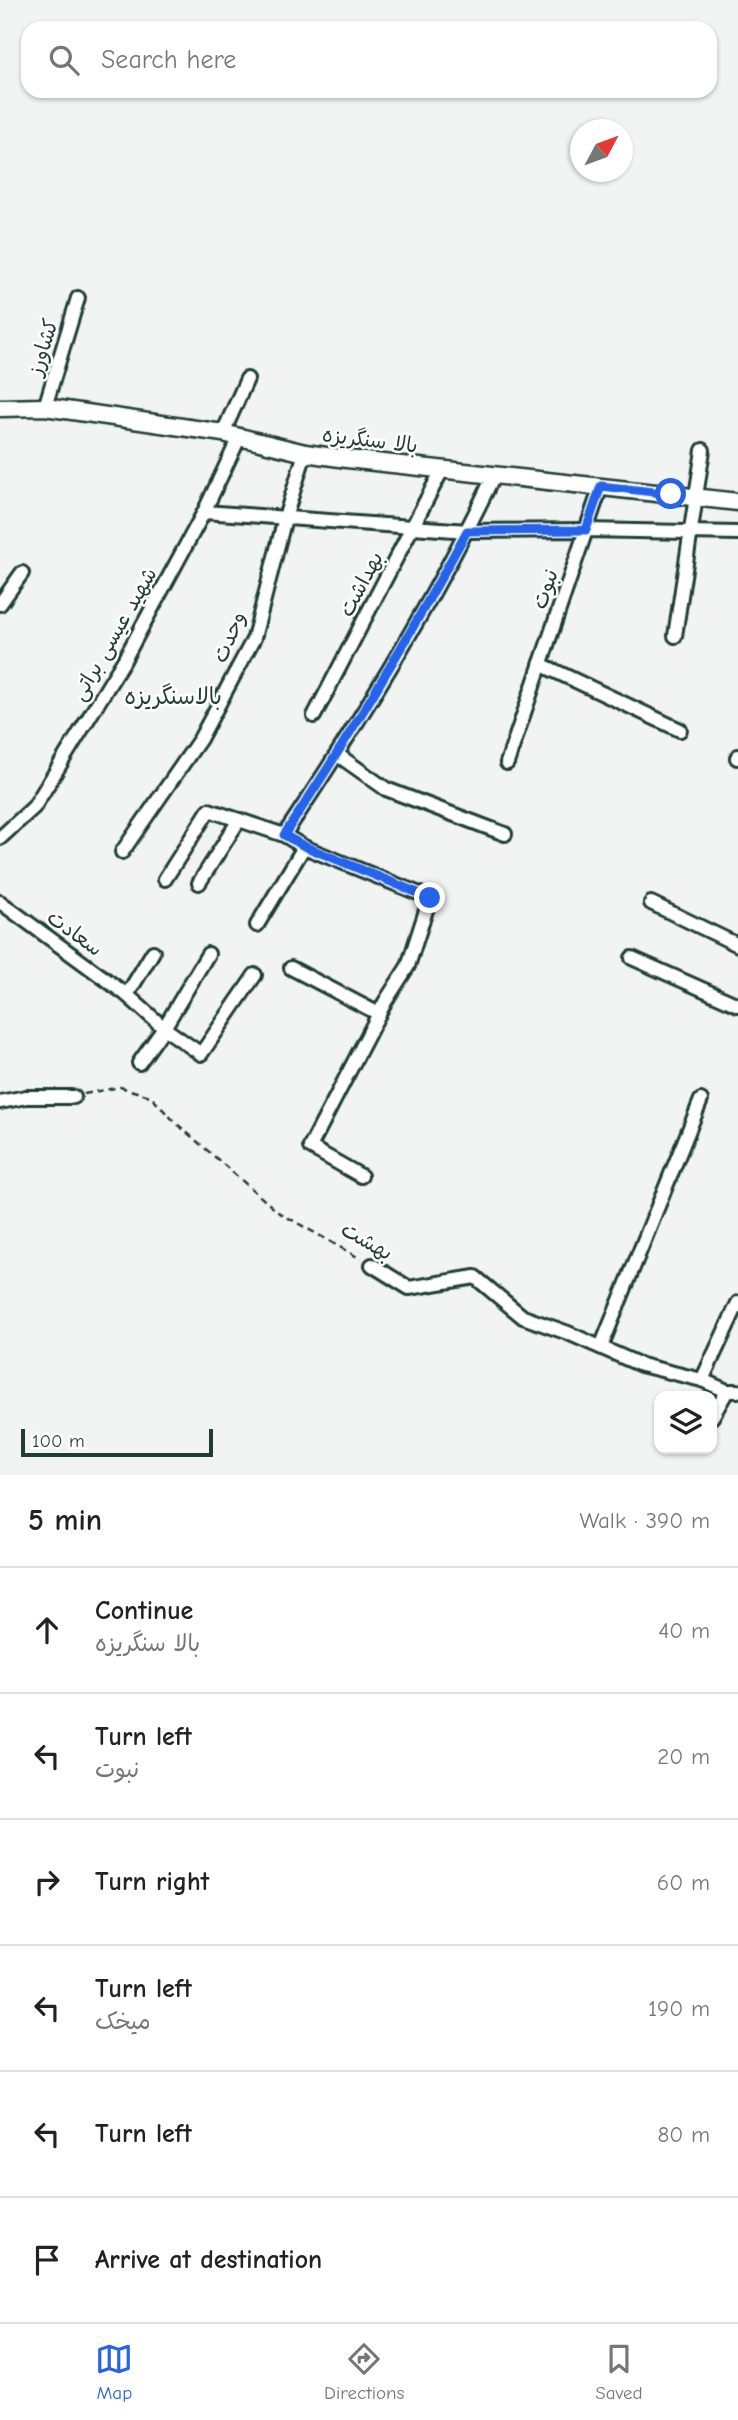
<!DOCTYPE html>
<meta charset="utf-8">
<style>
body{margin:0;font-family:"Comic Neue","Playpen Sans Arabic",sans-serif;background:#f2f2f2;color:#222}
.controls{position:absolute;right:21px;bottom:21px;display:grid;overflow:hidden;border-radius:14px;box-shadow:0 2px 5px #0004}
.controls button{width:63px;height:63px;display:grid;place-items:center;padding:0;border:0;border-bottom:2px solid #e0e0e0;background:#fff;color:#222;font:35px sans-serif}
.compass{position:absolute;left:570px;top:119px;width:63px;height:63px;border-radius:50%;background:#fff;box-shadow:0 2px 5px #0004;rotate:49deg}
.scale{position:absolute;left:21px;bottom:18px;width:192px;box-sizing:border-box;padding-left:7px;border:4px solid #1f3d34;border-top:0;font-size:19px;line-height:24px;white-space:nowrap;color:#1f3d34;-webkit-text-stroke:5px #fff;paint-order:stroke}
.stop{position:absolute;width:21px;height:21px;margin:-16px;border:5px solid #2563eb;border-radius:50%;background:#fff}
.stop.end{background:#2563eb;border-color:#fff;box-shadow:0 2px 7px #0008}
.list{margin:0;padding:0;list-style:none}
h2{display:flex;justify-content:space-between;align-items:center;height:91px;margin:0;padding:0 28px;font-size:30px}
h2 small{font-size:23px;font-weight:400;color:#767676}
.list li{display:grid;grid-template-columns:46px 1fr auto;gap:21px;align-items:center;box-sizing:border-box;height:126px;padding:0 28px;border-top:2px solid #e0e0e0}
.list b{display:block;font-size:26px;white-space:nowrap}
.list p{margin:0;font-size:23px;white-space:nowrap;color:#767676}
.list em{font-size:23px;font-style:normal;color:#767676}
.icon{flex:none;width:38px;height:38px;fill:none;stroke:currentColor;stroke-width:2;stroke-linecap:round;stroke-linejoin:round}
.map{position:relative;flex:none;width:738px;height:1475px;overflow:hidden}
.search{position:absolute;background:#fff;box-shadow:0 2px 5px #0004;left:21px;right:21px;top:21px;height:77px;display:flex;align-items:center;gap:18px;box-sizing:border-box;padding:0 24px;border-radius:21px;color:#767676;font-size:26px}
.sheet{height:847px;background:#fff}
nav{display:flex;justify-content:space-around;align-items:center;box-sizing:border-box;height:98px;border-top:2px solid #e0e0e0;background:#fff;font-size:19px;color:#767676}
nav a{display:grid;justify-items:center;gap:4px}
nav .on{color:#2563eb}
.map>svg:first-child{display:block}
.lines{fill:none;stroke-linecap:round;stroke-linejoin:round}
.minor-casing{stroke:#1f3d34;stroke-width:18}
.tertiary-casing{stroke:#1f3d34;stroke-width:21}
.path{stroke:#1f3d34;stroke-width:2.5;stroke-dasharray:7 5;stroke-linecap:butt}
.minor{stroke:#fff;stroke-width:12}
.tertiary{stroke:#fff;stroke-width:16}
.route{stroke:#2563eb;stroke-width:9}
.labels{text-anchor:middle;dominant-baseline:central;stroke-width:5;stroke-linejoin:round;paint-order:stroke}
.street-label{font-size:21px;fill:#1f3d34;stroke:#fff}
.neighbourhood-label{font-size:23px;fill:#1f3d34;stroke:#fff}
</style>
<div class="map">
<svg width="738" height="1475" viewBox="0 0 738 1475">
<rect width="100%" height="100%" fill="#f2f3f3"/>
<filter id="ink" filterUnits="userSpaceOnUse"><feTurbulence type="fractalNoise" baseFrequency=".0143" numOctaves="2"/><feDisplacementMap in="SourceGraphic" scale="14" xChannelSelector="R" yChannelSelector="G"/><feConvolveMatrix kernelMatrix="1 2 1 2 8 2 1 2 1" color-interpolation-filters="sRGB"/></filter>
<g filter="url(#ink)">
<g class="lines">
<defs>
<g id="minor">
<polyline points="45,407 78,298"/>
<polyline points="223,433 247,379"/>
<polyline points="204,512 468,531 586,530 738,533"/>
<polyline points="0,604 22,573"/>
<polyline points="675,636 703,450"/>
<polyline points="540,664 680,730"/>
<polyline points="314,716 442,470"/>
<polyline points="338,755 386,789 505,834"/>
<polyline points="737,758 738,756"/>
<polyline points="507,763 601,486"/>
<polyline points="0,838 34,807 123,662 204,512 240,436"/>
<polyline points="304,847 430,898 408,966 385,1002 310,1147 361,1176"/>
<polyline points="122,852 200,739 254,638 285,518 305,453"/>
<polyline points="165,879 209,810 284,835"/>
<polyline points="199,883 239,820"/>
<polyline points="0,902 127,995 164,1028 139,1063"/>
<polyline points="651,903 738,945"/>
<path d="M257,925L304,847L284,835C361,720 434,601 494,475"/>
<polyline points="208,954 164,1028 201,1054 255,975"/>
<polyline points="632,958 738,1005"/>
<polyline points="291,968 379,1014"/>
<polyline points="127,995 153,952"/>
<polyline points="0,1102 26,1097 74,1097"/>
<polyline points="372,1265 409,1288 475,1277 523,1317 568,1333 641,1365 702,1380 727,1391 738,1391"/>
<polyline points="601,1347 701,1100"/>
<polyline points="702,1380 738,1303"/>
<polyline points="712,1417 727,1391"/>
</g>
<polyline id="tertiary" points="0,408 45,407 223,433 305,453 347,459 738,502"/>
</defs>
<use href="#minor" class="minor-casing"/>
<use href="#tertiary" class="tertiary-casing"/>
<polyline class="path" points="84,1094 120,1087 150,1096 176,1123 278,1212 361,1259"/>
<use href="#minor" class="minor"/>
<use href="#tertiary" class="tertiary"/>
</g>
</g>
<g class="lines" filter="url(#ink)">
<path class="route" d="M430,898L304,846L284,835C350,737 410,635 467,531L586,530L601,486L671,494"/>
</g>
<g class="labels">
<g class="street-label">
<text transform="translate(43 347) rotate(-73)">کشاورز</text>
<text transform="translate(370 440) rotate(7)">بالا سنگریزه</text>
<text transform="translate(361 584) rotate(-62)">بهداشت</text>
<text transform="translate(545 589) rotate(-71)">نبوت</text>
<text transform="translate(114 634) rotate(-60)">شهید عیسی براتی</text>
<text transform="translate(229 637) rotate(-67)">وحدت</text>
<text transform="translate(75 933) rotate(36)">سعادت</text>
<text transform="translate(367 1241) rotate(30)">بهشت</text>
</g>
<g class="neighbourhood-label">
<text x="173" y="696">بالاسنگریزه</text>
</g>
</g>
</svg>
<div class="controls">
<button><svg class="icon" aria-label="layers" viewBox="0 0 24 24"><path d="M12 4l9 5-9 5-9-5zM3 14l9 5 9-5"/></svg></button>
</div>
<svg class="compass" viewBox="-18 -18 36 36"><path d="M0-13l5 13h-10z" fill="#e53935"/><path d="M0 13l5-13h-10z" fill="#767676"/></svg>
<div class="scale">100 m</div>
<div class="stop" style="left:671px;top:494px"></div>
<div class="stop end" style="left:430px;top:898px"></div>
<div class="search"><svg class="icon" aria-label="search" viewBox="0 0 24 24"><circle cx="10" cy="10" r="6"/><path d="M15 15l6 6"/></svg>Search here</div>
</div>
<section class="sheet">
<h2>5 min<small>Walk · 390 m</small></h2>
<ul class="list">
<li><svg class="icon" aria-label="ahead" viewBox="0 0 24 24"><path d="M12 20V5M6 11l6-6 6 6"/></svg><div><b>Continue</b><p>بالا سنگریزه</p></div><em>40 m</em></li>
<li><svg class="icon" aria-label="left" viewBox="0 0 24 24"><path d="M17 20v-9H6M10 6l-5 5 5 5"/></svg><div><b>Turn left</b><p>نبوت</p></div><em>20 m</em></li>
<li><svg class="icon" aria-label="right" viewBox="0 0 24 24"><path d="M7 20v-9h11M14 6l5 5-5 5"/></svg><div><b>Turn right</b></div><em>60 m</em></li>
<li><svg class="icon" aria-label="left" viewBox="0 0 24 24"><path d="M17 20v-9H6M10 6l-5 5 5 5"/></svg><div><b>Turn left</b><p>میخک</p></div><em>190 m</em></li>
<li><svg class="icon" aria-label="left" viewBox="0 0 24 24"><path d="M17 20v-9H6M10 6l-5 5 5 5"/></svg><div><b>Turn left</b></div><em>80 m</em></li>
<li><svg class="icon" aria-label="arrive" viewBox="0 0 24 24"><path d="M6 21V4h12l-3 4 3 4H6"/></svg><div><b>Arrive at destination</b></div></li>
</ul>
</section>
<nav>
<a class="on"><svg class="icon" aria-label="map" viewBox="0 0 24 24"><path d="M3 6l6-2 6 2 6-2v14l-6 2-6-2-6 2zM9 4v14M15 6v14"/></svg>Map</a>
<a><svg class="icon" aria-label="directions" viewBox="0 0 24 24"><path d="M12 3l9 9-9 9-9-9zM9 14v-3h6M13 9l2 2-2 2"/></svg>Directions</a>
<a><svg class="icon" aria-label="saved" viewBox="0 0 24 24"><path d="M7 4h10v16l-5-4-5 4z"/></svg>Saved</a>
</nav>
